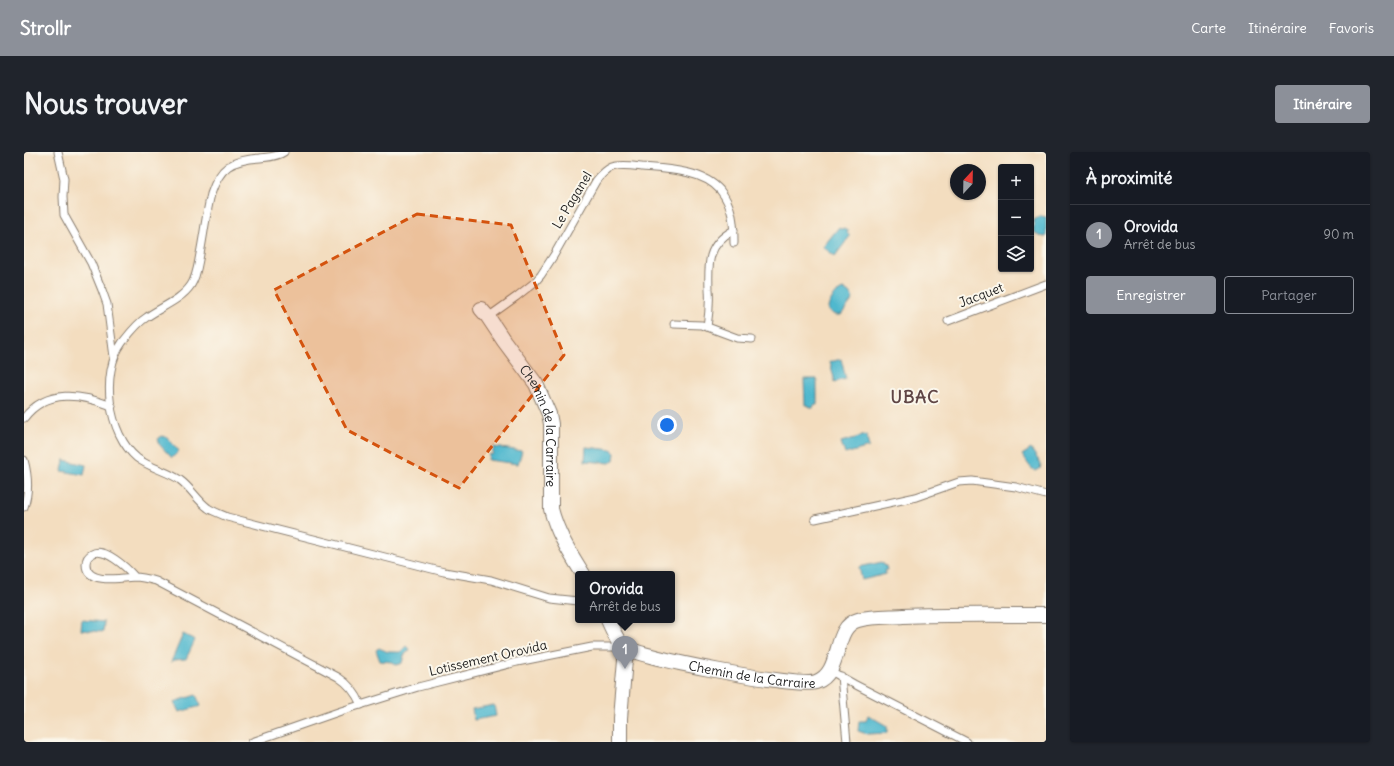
<!DOCTYPE html>
<html lang="fr">
<meta charset="utf-8">
<style>
body{margin:0;font-family:Delius,sans-serif;background:#20242c;color:#f1f3f6}
.controls{position:absolute;right:12px;top:12px;display:grid;overflow:hidden;border-radius:4px;box-shadow:0 1px 3px #0004}
.controls button{width:36px;height:36px;display:grid;place-items:center;padding:0;border:0;border-bottom:1px solid #363941;background:#171b24;color:#f1f3f6;font:20px sans-serif}
.compass{position:absolute;left:926px;top:12px;width:36px;height:36px;border-radius:50%;background:#171b24;box-shadow:0 1px 3px #0004;rotate:22deg}
.you{position:absolute;left:643px;top:273px;width:14px;height:14px;margin:-10px;border:3px solid #fff;border-radius:50%;background:#1a73e8;box-shadow:0 0 0 6px #1a73e833}
.badge{display:grid;place-items:center;width:26px;height:26px;border-radius:50%;background:#8c9099;color:#fff;font-size:13px;font-weight:700}
.pin{position:absolute;translate:-50% -33px;filter:drop-shadow(0 1px 2px #0008)}
.pin::after{content:'';position:absolute;top:21px;width:14px;height:12px;background:inherit;clip-path:polygon(0 0,100% 0,50% 100%)}
.popup{position:absolute;left:551px;top:419px;width:100px;height:52px;box-sizing:border-box;display:grid;place-content:center;border-radius:4px;background:#171b24;filter:drop-shadow(0 1px 3px #0005);font-size:13px;white-space:nowrap;color:#9ea1a6}
.popup b{font-size:15px;color:#f1f3f6}
.popup::after{content:'';position:absolute;left:50%;top:100%;margin-left:-8px;border:8px solid transparent;border-top-color:#171b24}
.list{margin:0;padding:0;list-style:none}
h2{display:flex;justify-content:space-between;align-items:center;height:52px;margin:0;padding:0 16px;font-size:17px}
h2 small{font-size:13px;font-weight:400;color:#9ea1a6}
.list li{display:grid;grid-template-columns:26px 1fr auto;gap:12px;align-items:center;box-sizing:border-box;height:60px;padding:0 16px;border-top:1px solid #363941}
.list b{display:block;font-size:15px;white-space:nowrap}
.list p{margin:0;font-size:13px;white-space:nowrap;color:#9ea1a6}
.list em{font-size:13px;font-style:normal;color:#9ea1a6}
.actions{display:flex;gap:8px;padding:12px 16px}
.actions a{flex:1;padding:9px 0;border:1px solid #8c9099;border-radius:4px;text-align:center;font-size:14px;color:#8c9099}
.actions .main{background:#8c9099;color:#fff}
.icon{flex:none;width:22px;height:22px;fill:none;stroke:currentColor;stroke-width:2;stroke-linecap:round;stroke-linejoin:round}
.map{position:relative;flex:none;width:1022px;height:590px;overflow:hidden;border-radius:4px}
header{display:flex;align-items:center;gap:24px;box-sizing:border-box;height:56px;padding:0 20px;background:#8c9099;color:#fff}
header strong{font-size:19px}
nav{display:flex;gap:22px;margin-inline-start:auto;font-size:14px}
.intro{display:flex;align-items:center;justify-content:space-between;box-sizing:border-box;height:96px;padding:0 24px}
h1{margin:0;font-size:28px}
.button{padding:10px 18px;border-radius:4px;background:#8c9099;color:#fff;font-size:14px;font-weight:700}
main{display:flex;gap:24px;padding:0 24px}
aside{flex:1;background:#171b24;border-radius:4px;box-shadow:0 1px 3px #0004}
.map>svg:first-child{display:block}
.water{fill:#50b8ce;stroke:#366a75}
.lines{fill:none;stroke-linecap:round;stroke-linejoin:round}
.lane-casing{stroke:#887c6e;stroke-width:9}
.street-casing{stroke:#887c6e;stroke-width:16}
.lane{stroke:#fff;stroke-width:7}
.street{stroke:#fff;stroke-width:14}
.marked{fill:#d4530e;fill-opacity:0.2;stroke:#d4530e;stroke-width:3;stroke-dasharray:8 5;stroke-linejoin:round}
.labels{text-anchor:middle;dominant-baseline:central;stroke-width:4;stroke-linejoin:round;paint-order:stroke}
.street-label{font-size:13px;fill:#1c1c1c;stroke:#fbf7ec}
.district-label{font-size:17px;font-weight:bold;letter-spacing:1px;fill:#604646;stroke:#fbf7ec}
</style>
<header>
<strong>Strollr</strong>
<nav><a>Carte</a><a>Itinéraire</a><a>Favoris</a></nav>
</header>
<div class="intro"><h1>Nous trouver</h1><a class="button">Itinéraire</a></div>
<main>
<div class="map">
<svg width="1022" height="590" viewBox="0 0 1022 590">
<rect width="100%" height="100%" fill="#fbf7ec"/>
<filter id="ink" filterUnits="userSpaceOnUse"><feTurbulence type="fractalNoise" baseFrequency=".025" numOctaves="2"/><feDisplacementMap in="SourceGraphic" scale="8" xChannelSelector="R" yChannelSelector="G"/><feConvolveMatrix kernelMatrix="1 2 1 2 8 2 1 2 1" color-interpolation-filters="sRGB"/></filter>
<filter id="wash" filterUnits="userSpaceOnUse"><feTurbulence type="fractalNoise" baseFrequency=".012" numOctaves="4" result="noise"/><feDisplacementMap in="SourceGraphic" scale="16" xChannelSelector="R" yChannelSelector="G"/><feGaussianBlur stdDeviation="0.9" result="paint"/><feColorMatrix in="noise" values="0 0 0 0 0 0 0 0 0 0 0 0 0 0 0 0 0 1.4 0 .05"/><feComposite in="paint" operator="in"/></filter>
<g filter="url(#wash)">
<rect width="100%" height="100%" fill="#f3ddbf"/>
<g class="water">
<polygon points="1017,64 1022,65 1022,85 1015,84 1009,79 1010,68"/>
<polygon points="815,75 818,77 820,76 823,78 823,81 826,84 811,104 799,95"/>
<path d="M819,137L825,141L829,147L817,163H811L804,159C803,151 812,139 819,137Z"/>
<polygon points="817,207 822,227 811,230 806,210"/>
<polygon points="780,227 793,227 793,253 791,253 789,256 786,256 784,253 781,253"/>
<polygon points="842,283 845,295 821,302 817,290"/>
<polygon points="138,284 141,285 142,284 155,299 148,306 134,291 135,290 134,287"/>
<polygon points="470,295 498,299 494,312 464,308 465,302 468,303"/>
<polygon points="562,295 588,298 591,301 590,308 586,311 561,309"/>
<path d="M1007,297L1017,312L1016,317L1011,319C1004,314 1003,309 998,303Z"/>
<polygon points="40,308 62,313 60,323 38,319"/>
<polygon points="858,410 861,414 862,414 863,418 861,418 862,422 838,428 835,415"/>
<polygon points="58,468 80,470 79,480 57,478"/>
<polygon points="159,482 171,488 162,507 150,508 148,510 147,510"/>
<polygon points="382,494 386,498 380,503 378,511 372,513 369,510 356,509 352,498 355,496 364,500 376,500"/>
<polygon points="172,543 177,554 155,560 150,550"/>
<polygon points="470,553 472,564 450,568 448,557"/>
<polygon points="844,563 863,574 863,581 843,582 834,579 835,569 842,569"/>
</g>
</g>
<g filter="url(#ink)">
<g class="lines">
<defs>
<g id="lane">
<polyline points="34,0 40,27 39,45 40,63 67,111 78,138 83,152 90,205"/>
<path d="M260,0C253,5 244,5 236,6C207,8 196,15 187,42C182,62 180,82 176,102C174,112 173,124 167,133C157,148 137,155 123,165C113,171 105,182 98,191C76,221 84,282 113,306C126,316 143,319 156,328C167,336 173,348 184,356C190,360 197,362 203,365L420,420L467,428L525,446L554,449"/>
<path d="M464,165L492,145L511,130L517,123L530,103L572,29C576,24 581,18 588,15C597,12 609,14 618,15C643,17 679,18 696,38C709,54 710,72 710,91"/>
<polyline points="924,169 1022,132"/>
<polyline points="650,172 678,173 713,186 728,187"/>
<path d="M683,175C685,162 686,150 685,137C684,112 683,92 710,78"/>
<path d="M0,266C23,236 57,242 88,254"/>
<path d="M0,308C4,323 5,341 0,355"/>
<polyline points="791,367 892,345 935,330 948,329 992,335 1022,343"/>
<path d="M111,425C103,416 80,394 68,402C64,404 62,408 62,412C62,433 98,426 110,425C118,425 125,427 132,429L314,525C325,532 332,541 337,553"/>
<polyline points="805,518 830,532 943,590"/>
<polyline points="817,524 823,590"/>
<polyline points="228,590 317,559 394,535 493,510 568,495 599,495"/>
</g>
<g id="street">
<path id="s1" d="M457,157L464,165L480,189L512,232L525,262L527,272V357C533,381 546,401 559,422"/>
<path id="s2" d="M584,468C588,476 592,488 599,494C614,506 775,536 792,530C819,521 808,475 834,468C848,464 865,465 879,464C927,462 975,463 1022,463"/>
<polyline points="596,590 596,566 602,496"/>
</g>
</defs>
<use href="#lane" class="lane-casing"/>
<use href="#street" class="street-casing"/>
<use href="#lane" class="lane"/>
<use href="#street" class="street"/>
</g>
</g>
<path class="marked" d="M393,62L487,73L540,203L435,336L323,278L250,138Z"/>
<g class="labels">
<g class="street-label">
<text transform="translate(548 48) rotate(-59)">Le Paganel</text>
<text transform="translate(957 143) rotate(-21)">Jacquet</text>
<text stroke="none"><textPath href="#s1" startOffset="135">Chemin de la Carraire</textPath></text>
<text transform="translate(464 506) rotate(-13)">Lotissement Orovida</text>
<text stroke="none"><textPath href="#s2" startOffset="163">Chemin de la Carraire</textPath></text>
</g>
<g class="district-label">
<text x="891" y="245">UBAC</text>
</g>
</g>
</svg>
<div class="controls">
<button>+</button>
<button>−</button>
<button><svg class="icon" aria-label="layers" viewBox="0 0 24 24"><path d="M12 4l9 5-9 5-9-5zM3 14l9 5 9-5"/></svg></button>
</div>
<svg class="compass" viewBox="-18 -18 36 36"><path d="M0-13l5 13h-10z" fill="#e53935"/><path d="M0 13l5-13h-10z" fill="#9ea1a6"/></svg>
<div class="you"></div>
<div class="pin badge" style="left:601px;top:517px">1</div>
<div class="popup"><b>Orovida</b>Arrêt de bus</div>
</div>
<aside>
<h2>À proximité<small></small></h2>
<ul class="list">
<li><span class="badge">1</span><div><b>Orovida</b><p>Arrêt de bus</p></div><em>90 m</em></li>
</ul>
<div class="actions"><a class="main">Enregistrer</a><a>Partager</a></div>
</aside>
</main>
